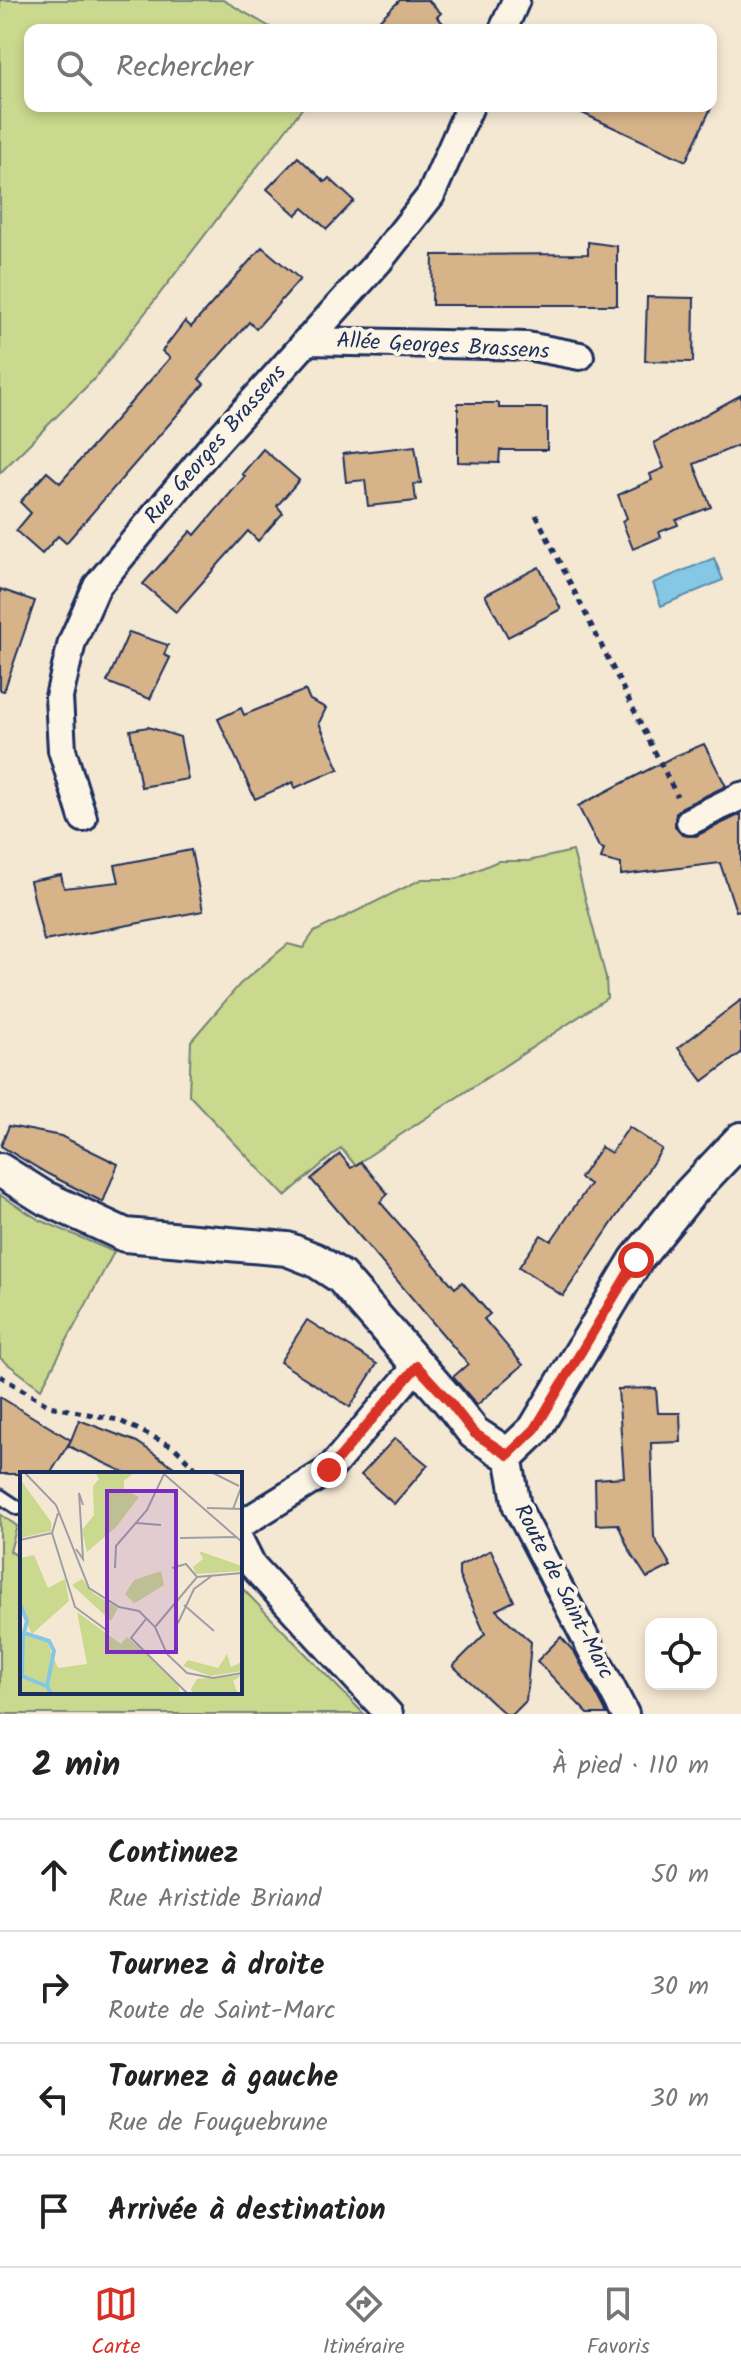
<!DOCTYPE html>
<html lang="fr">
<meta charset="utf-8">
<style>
body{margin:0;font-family:Kalam,sans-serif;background:#f2f2f2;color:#222}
.controls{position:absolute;right:24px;bottom:24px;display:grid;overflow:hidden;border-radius:16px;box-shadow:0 4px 12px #0003}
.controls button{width:72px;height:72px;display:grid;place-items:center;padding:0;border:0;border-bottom:2px solid #e0e0e0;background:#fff;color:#222;font:40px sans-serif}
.stop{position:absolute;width:24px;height:24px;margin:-18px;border:6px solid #d93025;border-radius:50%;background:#fff}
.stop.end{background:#d93025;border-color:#fff;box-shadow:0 2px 8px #0008}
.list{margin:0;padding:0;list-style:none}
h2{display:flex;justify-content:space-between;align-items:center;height:104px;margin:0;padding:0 32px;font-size:34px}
h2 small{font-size:26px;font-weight:400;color:#767676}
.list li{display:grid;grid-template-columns:52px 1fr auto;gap:24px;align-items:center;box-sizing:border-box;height:112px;padding:0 32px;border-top:2px solid #e0e0e0}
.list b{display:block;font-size:30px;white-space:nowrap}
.list p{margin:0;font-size:26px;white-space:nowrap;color:#767676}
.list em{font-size:26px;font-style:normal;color:#767676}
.icon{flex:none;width:44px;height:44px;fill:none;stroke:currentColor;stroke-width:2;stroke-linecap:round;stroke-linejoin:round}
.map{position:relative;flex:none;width:741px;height:1714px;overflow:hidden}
.search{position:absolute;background:#fff;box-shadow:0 4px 12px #0003;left:24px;right:24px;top:24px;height:88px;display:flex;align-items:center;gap:20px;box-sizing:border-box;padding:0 28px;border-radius:16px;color:#767676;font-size:30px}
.sheet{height:552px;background:#fff}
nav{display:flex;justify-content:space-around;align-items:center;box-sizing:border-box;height:112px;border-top:2px solid #e0e0e0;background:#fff;font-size:22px;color:#767676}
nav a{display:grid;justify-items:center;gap:4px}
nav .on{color:#d93025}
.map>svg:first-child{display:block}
.green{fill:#cad98d;stroke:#728476;stroke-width:2}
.water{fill:#84c8e5;stroke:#5a8baf;stroke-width:2}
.building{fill:#d7b389;stroke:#1b2f5e;stroke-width:2}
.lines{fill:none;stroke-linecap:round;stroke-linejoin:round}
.service-casing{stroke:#1b2f5e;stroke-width:18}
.minor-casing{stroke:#1b2f5e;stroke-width:32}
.tertiary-casing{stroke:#1b2f5e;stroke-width:38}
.path{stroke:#1b2f5e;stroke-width:5;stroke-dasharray:6 6;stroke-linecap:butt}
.service{stroke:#fcf5e5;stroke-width:12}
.minor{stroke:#fcf5e5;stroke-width:26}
.tertiary{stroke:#fcf5e5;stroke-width:32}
.route{stroke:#d93025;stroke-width:10}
.labels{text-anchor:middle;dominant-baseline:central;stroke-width:8;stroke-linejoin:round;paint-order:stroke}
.street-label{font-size:22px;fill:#1b2f5e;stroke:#fcf5e5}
.inset-river{fill:none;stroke:#84c8e5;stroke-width:4}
.inset-road{fill:none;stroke:#9e9ea4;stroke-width:2}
.view{fill:#7b2cbf;fill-opacity:0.15;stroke:#7b2cbf;stroke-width:4}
.inset-edge{fill:none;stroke:#1b2f5e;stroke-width:4}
</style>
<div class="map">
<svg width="741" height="1714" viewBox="0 0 741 1714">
<rect width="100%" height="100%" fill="#f5e8d3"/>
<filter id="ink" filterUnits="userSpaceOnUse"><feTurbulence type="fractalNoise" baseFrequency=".0125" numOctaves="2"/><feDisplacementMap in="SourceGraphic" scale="16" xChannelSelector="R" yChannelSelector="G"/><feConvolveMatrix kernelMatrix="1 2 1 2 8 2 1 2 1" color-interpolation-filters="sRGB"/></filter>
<g filter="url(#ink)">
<g class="green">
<polygon points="0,0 223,0 275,30 30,30 30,106 304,106 95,378 0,473"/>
<polygon points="573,851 606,978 607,998 355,1165 341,1148 285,1196 189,1095 191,1041 240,984 288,944 303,948 314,932 422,879 457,879 498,861 528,861"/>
<polygon points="0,1195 38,1219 114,1252 41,1389 0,1358"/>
<polygon points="0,1514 17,1526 10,1551 22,1559 22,1692 240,1692 240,1586 364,1714 0,1714"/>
</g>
<polygon class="water" points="714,558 723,580 661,606 653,583"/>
<g class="building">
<polygon points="400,0 428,0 441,13 437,17 450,30 369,30"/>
<polygon points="567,106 712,106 686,161"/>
<polygon points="298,157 325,182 329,178 354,201 327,229 303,208 296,215 267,189"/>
<polygon points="588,242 617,246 617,305 432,305 433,255 588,254"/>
<polygon points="262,247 300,279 256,329 249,322 199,379 204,384 66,543 58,536 42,554 16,531 31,513 20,502 47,472 60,483 170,358 162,351 185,321 191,327"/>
<polygon points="647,297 694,298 693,362 645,361"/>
<polygon points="741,395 741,444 694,464 711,507 676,520 678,525 659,532 661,537 633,549 622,521 627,518 618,495 652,480 650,474 664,468 654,443"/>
<polygon points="458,403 499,403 499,408 547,408 547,450 500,450 499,463 458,462"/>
<polygon points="415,446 421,483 414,484 416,501 368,506 365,480 346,482 343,454"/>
<polygon points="263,449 299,480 277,506 283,513 258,541 248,531 176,612 143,584 191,531 195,535 245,476 242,474"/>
<polygon points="539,567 561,609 508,637 485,595"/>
<polygon points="0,589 35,601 4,691 0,690"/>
<polygon points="129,632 168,645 164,655 170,658 150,699 107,682"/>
<polygon points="305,690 310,700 326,708 319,723 339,769 295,788 293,782 255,799 218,719 241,708 244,715"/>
<polygon points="148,727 180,737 188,779 141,787 130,730"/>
<polygon points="704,744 726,786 682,807 676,813 675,827 682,835 696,836 741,814 741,910 736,911 720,863 621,875 621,864 601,859 604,849 599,847 578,806 673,757"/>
<polygon points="191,850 203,911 44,941 30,881 61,875 64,888 119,882 115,865"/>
<polygon points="741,1000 741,1053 703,1081 678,1048"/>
<polygon points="9,1126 61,1136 118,1164 103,1202 48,1174 1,1146"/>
<polygon points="629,1127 662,1149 563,1296 519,1267 541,1235 551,1241 590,1184 580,1178 601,1147 611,1153"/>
<polygon points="340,1154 351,1168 361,1162 388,1194 380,1202 455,1288 462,1282 490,1314 484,1319 523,1365 477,1405 453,1377 468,1364 311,1179"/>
<polygon points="307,1320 377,1364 350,1407 280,1362"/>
<polygon points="656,1388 658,1413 680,1413 681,1442 651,1443 654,1537 671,1566 647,1578 629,1550 618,1524 596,1525 595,1479 624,1477 618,1389"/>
<polygon points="0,1397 71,1440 79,1420 137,1442 184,1474 128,1474 68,1446 71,1440 50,1474 0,1474"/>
<polygon points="395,1438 428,1465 394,1504 361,1475"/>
<polygon points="491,1550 514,1601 496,1610 531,1642 526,1701 513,1714 505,1714 453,1666 485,1634 459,1576 459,1566"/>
<polygon points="561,1637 575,1653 607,1714 588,1714 537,1661"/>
</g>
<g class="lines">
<defs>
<polyline id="service" points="0,1496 18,1508"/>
<g id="minor">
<polyline points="503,30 516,0"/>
<polyline points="306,341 527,346 580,356"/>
<polyline points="83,818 62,750 59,697 72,642 97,586 209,450 379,261 431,195 470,106"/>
<polyline points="690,821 741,796"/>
<polyline points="508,1455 517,1507 625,1714"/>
<polyline points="240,1525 329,1470 417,1366"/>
<polyline points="240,1541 252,1565 389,1714"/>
</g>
<polyline id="tertiary" points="0,1170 43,1197 125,1235 287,1249 315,1260 341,1277 449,1401 474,1433 508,1455 535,1429 636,1260 690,1193 741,1139"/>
</defs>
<use href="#service" class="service-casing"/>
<use href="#minor" class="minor-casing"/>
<use href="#tertiary" class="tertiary-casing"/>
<g class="path">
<polyline points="536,515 677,796"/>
<polyline points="0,1376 49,1406 118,1420 174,1447 201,1474"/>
</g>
<use href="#service" class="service"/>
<use href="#minor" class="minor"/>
<use href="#tertiary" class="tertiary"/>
</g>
</g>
<g class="lines" filter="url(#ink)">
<polyline class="route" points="329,1470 417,1366 449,1401 474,1433 508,1455 535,1429 636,1260"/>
</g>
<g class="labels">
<g class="street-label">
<text transform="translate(443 347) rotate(3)">Allée Georges Brassens</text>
<text transform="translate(216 445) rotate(-49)">Rue Georges Brassens</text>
<text transform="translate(563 1592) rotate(63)">Route de Saint-Marc</text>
</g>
</g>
<g transform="translate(20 1472)">
<rect width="222" height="222" fill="#f5e8d3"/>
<path d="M75,0H115L104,9V17L119,25L96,55L67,80L62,58L74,43L73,14L79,7ZM0,7L31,50V59L0,66ZM179,79L222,94V99L176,102L173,95L183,87ZM14,83L28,116L45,107L49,129L12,162L0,137V86ZM141,99L144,113L120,128L114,131L105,122L114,108ZM62,107L74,122L98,136L91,149L52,113ZM57,140L101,172L107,165L158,211L160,222H0V142L1,162L27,170L38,196L67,192ZM207,182L211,195L222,190V199L190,204L163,194L168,188L198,196ZM222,203L213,209L218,222H173L171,217L177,207Z" fill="#cad98d"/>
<path class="inset-river" d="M0,132L7,149L4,161L29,169L34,179L27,214L31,222M3,162L2,204L26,214"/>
<path class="inset-road" d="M4,0L36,33M191,0L219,14M144,2L222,70M36,33L69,116L99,135L119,139L135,155L147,182L167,201L193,206L222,201M187,36L222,37M213,37L222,13M116,51L141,53M32,61L55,135L89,160M160,66L217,65M0,68L32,61L38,41M56,77L63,87L59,21L63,33M95,96L96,74L127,38L144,2M152,96L166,92L177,105M164,133L194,159M126,147L111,166L168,222M158,151L174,117L193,103M135,155L177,105L222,101"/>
<path class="view" d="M87,19H156V180H87Z"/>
<rect width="222" height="222" class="inset-edge"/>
</g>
</svg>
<div class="controls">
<button><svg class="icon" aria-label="locate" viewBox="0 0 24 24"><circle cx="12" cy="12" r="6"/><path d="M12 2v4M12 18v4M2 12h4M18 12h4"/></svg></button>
</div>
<div class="stop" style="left:636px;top:1260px"></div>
<div class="stop end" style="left:329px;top:1470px"></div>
<div class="search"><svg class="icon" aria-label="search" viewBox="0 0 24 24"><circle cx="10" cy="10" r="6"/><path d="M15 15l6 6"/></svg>Rechercher</div>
</div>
<section class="sheet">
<h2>2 min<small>À pied · 110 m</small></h2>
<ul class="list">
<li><svg class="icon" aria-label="ahead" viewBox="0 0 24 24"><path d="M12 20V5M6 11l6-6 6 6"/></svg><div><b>Continuez</b><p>Rue Aristide Briand</p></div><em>50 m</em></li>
<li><svg class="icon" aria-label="right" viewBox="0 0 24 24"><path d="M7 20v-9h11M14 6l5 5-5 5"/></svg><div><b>Tournez à droite</b><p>Route de Saint-Marc</p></div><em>30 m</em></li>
<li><svg class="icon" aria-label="left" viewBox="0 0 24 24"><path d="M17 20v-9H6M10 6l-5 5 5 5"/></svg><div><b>Tournez à gauche</b><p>Rue de Fouquebrune</p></div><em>30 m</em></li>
<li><svg class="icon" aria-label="arrive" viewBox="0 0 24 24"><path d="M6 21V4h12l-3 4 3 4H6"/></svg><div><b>Arrivée à destination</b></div></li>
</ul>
</section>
<nav>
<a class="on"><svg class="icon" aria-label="map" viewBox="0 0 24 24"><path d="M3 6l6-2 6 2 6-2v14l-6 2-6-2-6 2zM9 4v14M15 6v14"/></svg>Carte</a>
<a><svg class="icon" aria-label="directions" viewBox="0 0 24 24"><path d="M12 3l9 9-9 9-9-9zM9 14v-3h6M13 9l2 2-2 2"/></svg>Itinéraire</a>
<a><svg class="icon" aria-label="saved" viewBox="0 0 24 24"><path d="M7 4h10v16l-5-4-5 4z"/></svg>Favoris</a>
</nav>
